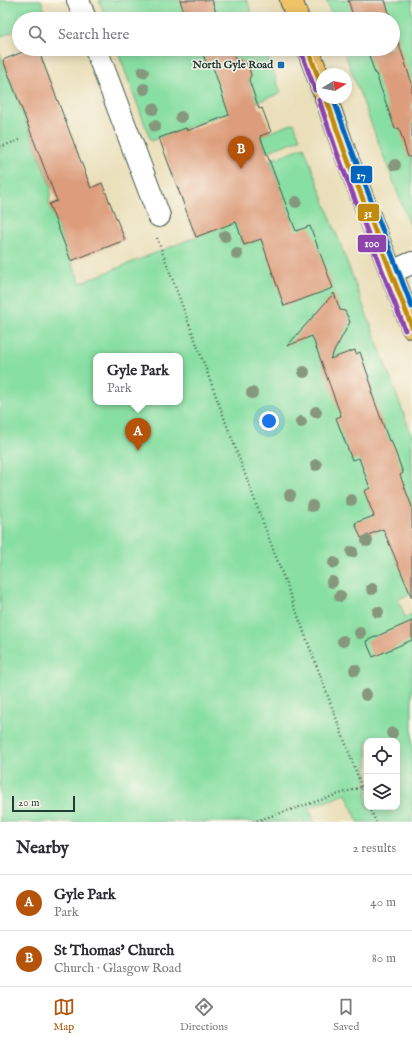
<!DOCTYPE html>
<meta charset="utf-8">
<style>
body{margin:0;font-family:"IM FELL English",serif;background:#f7f7f7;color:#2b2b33}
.controls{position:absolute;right:12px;bottom:12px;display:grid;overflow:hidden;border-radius:8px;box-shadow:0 2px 10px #0003}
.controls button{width:36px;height:36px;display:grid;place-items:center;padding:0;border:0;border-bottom:1px solid #e1e1e2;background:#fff;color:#2b2b33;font:20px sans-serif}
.compass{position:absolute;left:316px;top:68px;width:36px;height:36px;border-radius:50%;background:#fff;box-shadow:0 2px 10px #0003;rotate:80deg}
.scale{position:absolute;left:12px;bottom:10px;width:63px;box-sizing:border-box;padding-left:4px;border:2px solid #1f3d34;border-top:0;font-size:11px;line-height:14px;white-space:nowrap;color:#1f3d34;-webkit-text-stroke:3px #fbf7ec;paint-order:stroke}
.you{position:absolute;left:269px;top:421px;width:14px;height:14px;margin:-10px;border:3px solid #fff;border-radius:50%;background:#1a73e8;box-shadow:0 0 0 6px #1a73e833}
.badge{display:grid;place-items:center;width:26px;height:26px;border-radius:50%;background:#b45309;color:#fff;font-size:13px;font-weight:700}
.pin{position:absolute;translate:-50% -33px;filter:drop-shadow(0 1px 2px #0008)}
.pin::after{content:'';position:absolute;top:21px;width:14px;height:12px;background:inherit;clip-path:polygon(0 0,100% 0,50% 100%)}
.popup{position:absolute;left:93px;top:353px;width:90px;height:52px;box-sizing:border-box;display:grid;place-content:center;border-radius:8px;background:#fff;filter:drop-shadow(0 1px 3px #0005);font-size:13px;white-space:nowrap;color:#7c7c81}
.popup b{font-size:15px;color:#2b2b33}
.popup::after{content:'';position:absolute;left:50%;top:100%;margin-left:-8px;border:8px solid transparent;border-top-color:#fff}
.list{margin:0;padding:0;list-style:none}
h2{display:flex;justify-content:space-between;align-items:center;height:52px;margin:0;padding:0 16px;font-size:17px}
h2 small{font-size:13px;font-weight:400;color:#7c7c81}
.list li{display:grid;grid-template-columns:26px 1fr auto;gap:12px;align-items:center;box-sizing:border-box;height:56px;padding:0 16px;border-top:1px solid #e1e1e2}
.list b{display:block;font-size:15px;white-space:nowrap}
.list p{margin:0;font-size:13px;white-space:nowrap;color:#7c7c81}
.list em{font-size:13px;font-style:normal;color:#7c7c81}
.icon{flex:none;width:22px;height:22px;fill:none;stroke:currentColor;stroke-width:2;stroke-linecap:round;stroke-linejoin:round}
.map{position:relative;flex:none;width:412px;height:822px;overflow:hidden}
.search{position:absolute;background:#fff;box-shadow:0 2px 10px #0003;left:12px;right:12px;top:12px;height:44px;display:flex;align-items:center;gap:10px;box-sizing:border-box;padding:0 14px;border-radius:22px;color:#7c7c81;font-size:15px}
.sheet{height:164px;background:#fff}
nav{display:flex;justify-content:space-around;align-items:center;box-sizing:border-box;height:56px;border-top:1px solid #e1e1e2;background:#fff;font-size:11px;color:#7c7c81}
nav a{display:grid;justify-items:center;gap:2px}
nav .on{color:#b45309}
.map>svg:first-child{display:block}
.green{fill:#88dfa3;stroke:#548e6c;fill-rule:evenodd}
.building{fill:#dd9d7b}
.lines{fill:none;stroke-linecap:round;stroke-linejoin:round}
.minor-casing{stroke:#3d5548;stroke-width:24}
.major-casing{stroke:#3d5548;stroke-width:24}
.path{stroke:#3d5548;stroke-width:2.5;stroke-dasharray:1 3;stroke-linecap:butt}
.minor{stroke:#fff;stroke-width:22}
.major{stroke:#efc469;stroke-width:22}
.bus-1-casing{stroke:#fbf7ec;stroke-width:8}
.bus-2-casing{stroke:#fbf7ec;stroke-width:8}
.bus-3-casing{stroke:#fbf7ec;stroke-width:8}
.bus-1{stroke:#c18c0d;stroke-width:5}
.bus-2{stroke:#8e44ad;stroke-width:5}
.bus-3{stroke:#0065bd;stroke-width:5}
.tree{fill:#86987c}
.poi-dot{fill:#1f6fb2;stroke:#fbf7ec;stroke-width:1.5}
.labels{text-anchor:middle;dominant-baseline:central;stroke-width:3;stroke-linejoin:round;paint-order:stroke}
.poi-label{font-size:11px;font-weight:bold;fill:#1f3d34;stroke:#fbf7ec;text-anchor:end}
.line-badge{stroke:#fbf7ec;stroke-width:1.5}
.badge-label{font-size:11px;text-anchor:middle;font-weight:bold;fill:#fff}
</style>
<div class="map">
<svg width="412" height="822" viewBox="0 0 412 822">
<rect width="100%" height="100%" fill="#fbf7ec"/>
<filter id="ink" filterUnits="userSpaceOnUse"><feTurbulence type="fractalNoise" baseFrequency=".025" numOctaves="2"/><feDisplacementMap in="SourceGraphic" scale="8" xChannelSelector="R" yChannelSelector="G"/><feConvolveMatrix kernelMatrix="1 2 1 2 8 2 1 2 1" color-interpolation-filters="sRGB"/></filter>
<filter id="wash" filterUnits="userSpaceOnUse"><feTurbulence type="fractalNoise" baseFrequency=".012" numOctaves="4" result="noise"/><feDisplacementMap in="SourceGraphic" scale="16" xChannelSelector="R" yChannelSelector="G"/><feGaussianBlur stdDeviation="0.9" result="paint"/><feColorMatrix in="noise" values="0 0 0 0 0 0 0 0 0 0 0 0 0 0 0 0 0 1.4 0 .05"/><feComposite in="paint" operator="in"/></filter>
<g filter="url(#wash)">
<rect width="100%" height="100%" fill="#eadfba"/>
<g class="green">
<polygon points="0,0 41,0 47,17 43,19 19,19 19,29 0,37"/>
<polygon points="99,0 247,0 254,19 106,19"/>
<polygon points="326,0 412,0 412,230 385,160 343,49 393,49 393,19 333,19"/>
<polygon points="117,49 265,49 281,93 151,141"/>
<path d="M0,53L51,187L49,204L80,283L223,226L216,170L244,245L294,227L270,160L304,147L412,436V594L398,599L405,617L412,614V822H358L346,794L309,808L314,822H0ZM96,356H180V402H96ZM367,741H397V807H367Z"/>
<polygon points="294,123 300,139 266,152 260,136"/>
</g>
<g id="blocks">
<g class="building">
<polygon points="180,0 212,0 218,19 186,19"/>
<polygon points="348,0 385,0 391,19 354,19"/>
<polygon points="393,26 412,84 412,157 408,157 399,128 395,129 376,74 375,74 367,49 393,49"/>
<polygon points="30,49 38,49 91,188 102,183 125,240 71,261 49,204 57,201 3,60"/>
<polygon points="201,49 230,49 233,57 248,65 251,75 249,80 259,109 262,108 271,132 260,136 296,231 310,226 333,288 284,306 261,239 244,245 236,222 196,237 159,138 186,128 187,131 229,115 212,64 207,65"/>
<polygon points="334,293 340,310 345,311 350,322 330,359 355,350 356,354 360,352 373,390 371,391 389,441 391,440 403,473 400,475 412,507 412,598 383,529 361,538 355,523 374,516 364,491 370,488 359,458 352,460 336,418 341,416 312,336 287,346"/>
<polygon points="412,621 412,640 373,657 366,641"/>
</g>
</g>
</g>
<g filter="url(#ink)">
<use href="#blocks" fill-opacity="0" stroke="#3d5548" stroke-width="1"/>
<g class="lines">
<defs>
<g id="minor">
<polyline points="78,0 85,19"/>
<polyline points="96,49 159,216"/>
<polyline points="391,272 412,263"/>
</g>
<g id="major">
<polyline points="291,0 298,19"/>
<polyline points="308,49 322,88"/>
<polyline points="326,98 344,150 412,327"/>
</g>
</defs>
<use href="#minor" class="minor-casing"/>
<use href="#major" class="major-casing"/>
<g class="path">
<polyline points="0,147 22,139"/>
<polyline points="157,238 367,801"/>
<polyline points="369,807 376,822"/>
<polyline points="253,822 361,787"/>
</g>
<use href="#minor" class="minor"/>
<use href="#major" class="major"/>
<defs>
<g id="bus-1">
<polyline points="308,49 322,88"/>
<polyline points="326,98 344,150 412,327"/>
</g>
<g id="bus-2">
<polyline points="301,51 315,90"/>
<polyline points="319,100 337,153 405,330"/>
</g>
<polyline id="bus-3" points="333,98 351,148 412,307"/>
</defs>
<use href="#bus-1" class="bus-1-casing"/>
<use href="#bus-2" class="bus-2-casing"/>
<use href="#bus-3" class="bus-3-casing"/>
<use href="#bus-1" class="bus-1"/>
<use href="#bus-2" class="bus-2"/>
<use href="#bus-3" class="bus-3"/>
</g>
<g class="tree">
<circle cx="143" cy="72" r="6"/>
<circle cx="144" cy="89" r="6"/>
<circle cx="153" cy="109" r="6"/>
<circle cx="181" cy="117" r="6"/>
<circle cx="155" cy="126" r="6"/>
<circle cx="395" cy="165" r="6"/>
<circle cx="296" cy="202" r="6"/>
<circle cx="225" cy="236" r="6"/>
<circle cx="237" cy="254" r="6"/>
<circle cx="304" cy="372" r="6"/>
<circle cx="252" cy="393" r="6"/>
<circle cx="316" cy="412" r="6"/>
<circle cx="268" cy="418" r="6"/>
<circle cx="301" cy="422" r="6"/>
<circle cx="316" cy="465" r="6"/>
<circle cx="290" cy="495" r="6"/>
<circle cx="351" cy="500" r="6"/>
<circle cx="312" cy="506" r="6"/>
<circle cx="367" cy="541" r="6"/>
<circle cx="352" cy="552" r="6"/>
<circle cx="334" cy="563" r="6"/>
<circle cx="332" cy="582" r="6"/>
<circle cx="372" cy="589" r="6"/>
<circle cx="340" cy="596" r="6"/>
<circle cx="378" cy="612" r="6"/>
<circle cx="360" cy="633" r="6"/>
<circle cx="343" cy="641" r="6"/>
<circle cx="355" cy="670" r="6"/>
<circle cx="366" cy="695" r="6"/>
<circle cx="392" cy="733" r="6"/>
</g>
</g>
<rect class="poi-dot" x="277" y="61" width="8" height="8" rx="2"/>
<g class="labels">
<g class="poi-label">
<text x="273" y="65">North Gyle Road</text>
</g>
</g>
<g class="line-badge">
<rect x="350" y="165" width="23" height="19" rx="4" fill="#0065bd"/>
<rect x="357" y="203" width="23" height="19" rx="4" fill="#c18c0d"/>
<rect x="357" y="234" width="30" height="19" rx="4" fill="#8e44ad"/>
</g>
<g class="badge-label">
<text x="361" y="179">17</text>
<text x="368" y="217">31</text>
<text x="372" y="247">100</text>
</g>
</svg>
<div class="controls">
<button><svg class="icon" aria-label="locate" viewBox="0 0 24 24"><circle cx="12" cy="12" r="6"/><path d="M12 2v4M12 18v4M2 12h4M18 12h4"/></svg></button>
<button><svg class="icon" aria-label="layers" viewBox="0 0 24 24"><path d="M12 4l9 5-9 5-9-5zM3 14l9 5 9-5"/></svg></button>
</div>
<svg class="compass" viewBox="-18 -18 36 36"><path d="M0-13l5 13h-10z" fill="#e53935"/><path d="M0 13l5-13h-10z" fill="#7c7c81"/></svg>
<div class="scale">20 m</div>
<div class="you"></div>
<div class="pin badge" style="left:138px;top:451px">A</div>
<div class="popup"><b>Gyle Park</b>Park</div>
<div class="pin badge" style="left:241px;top:169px">B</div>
<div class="search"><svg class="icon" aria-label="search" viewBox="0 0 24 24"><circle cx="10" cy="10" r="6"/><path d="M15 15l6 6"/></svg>Search here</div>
</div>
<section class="sheet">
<h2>Nearby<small>2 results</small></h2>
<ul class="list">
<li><span class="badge">A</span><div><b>Gyle Park</b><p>Park</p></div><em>40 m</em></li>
<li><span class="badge">B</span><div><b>St Thomas' Church</b><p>Church · Glasgow Road</p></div><em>80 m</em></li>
</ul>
</section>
<nav>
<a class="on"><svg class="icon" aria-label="map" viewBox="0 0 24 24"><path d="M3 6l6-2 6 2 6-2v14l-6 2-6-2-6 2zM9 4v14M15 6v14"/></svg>Map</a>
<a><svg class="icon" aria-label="directions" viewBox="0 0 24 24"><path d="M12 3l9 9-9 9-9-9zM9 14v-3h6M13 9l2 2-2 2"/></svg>Directions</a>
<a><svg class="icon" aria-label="saved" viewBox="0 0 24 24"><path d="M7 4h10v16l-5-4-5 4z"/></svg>Saved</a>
</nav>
